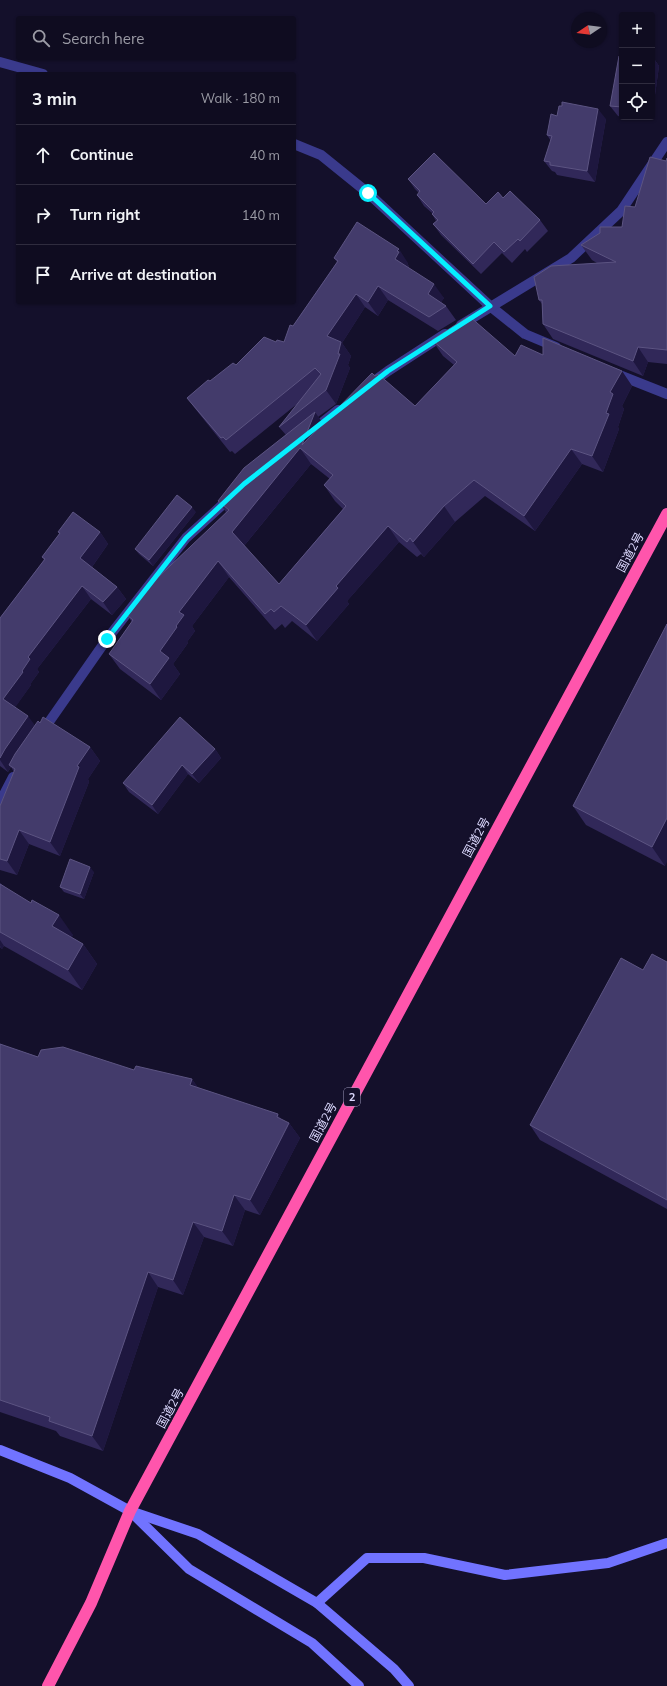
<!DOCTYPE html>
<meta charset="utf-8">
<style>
body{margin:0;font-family:Mulish,"Noto Sans JP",sans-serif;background:#181529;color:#f1f3f6}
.controls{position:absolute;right:12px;top:12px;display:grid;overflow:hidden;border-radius:4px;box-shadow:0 1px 3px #0004}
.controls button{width:36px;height:36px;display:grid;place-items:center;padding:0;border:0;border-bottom:1px solid #2f2c3e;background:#0f0c20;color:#f1f3f6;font:20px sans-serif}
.compass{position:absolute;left:571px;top:12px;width:36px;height:36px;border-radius:50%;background:#0f0c20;box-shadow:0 1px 3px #0004;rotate:257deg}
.stop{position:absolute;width:12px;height:12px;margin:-9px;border:3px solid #06efff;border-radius:50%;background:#fff}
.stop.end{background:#06efff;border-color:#fff;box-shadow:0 1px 4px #0008}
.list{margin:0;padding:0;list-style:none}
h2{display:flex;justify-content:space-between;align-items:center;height:52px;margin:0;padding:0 16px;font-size:17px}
h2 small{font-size:13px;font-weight:400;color:#9b9ba5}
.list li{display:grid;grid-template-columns:26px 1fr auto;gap:12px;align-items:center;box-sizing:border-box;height:60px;padding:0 16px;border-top:1px solid #2f2c3e}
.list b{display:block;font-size:15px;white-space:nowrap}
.list em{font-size:13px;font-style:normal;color:#9b9ba5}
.icon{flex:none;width:22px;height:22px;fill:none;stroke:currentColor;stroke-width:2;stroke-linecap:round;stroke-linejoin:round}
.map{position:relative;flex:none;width:667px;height:1686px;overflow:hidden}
.search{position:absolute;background:#0f0c20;box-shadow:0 1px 3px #0004;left:16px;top:16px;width:280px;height:44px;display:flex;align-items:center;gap:10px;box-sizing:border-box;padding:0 14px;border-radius:4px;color:#9b9ba5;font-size:15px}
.panel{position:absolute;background:#0f0c20;box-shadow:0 1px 3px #0004;left:16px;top:72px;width:280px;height:232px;border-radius:4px}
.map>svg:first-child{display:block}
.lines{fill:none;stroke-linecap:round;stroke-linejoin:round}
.street{stroke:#3a3a8c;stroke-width:10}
.secondary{stroke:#7173ff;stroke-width:10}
.highway{stroke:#ff55ac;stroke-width:12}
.wall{fill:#312859;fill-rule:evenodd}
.shaded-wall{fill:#1e173f}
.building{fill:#433b6b;stroke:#5c5482;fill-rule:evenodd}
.route{stroke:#06efff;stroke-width:5}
.labels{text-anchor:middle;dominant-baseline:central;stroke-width:4;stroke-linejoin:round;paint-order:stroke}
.shield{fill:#14102b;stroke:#a19dbf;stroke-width:1}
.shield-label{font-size:11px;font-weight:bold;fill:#dddaff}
.street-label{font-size:12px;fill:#dddaff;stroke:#14102b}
</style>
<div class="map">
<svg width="667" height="1686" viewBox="0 0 667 1686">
<rect width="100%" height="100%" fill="#14102b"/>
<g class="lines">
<g class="street">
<polyline points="0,62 43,74"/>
<polyline points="294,144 321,155 368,193 490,306 525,334 556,347"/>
<polyline points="461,325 571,258 621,211 667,142"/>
<polyline points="614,373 667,394"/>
<polyline points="370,384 388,371 445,334"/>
<polyline points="313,430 338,410"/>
<polyline points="42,732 107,639 186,538 232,496"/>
<polyline points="0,802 13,777"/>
</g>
<g class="secondary">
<polyline points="0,1450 70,1478 130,1511 198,1534 317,1603 394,1669 409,1686"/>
<polyline points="132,1513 189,1569 312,1643 359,1686"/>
<polyline points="317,1603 367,1558 424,1558 505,1575 608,1563 667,1543"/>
</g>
<polyline class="highway" points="48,1686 91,1603 130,1511 667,514"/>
</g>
<g class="wall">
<polygon points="652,56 659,66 655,95 652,94"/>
<polygon points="622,57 622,117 618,116 610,106"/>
<polygon points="557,116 606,119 595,182 557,175 555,172 552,171 544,161 551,141 547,135"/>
<polygon points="624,117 636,117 636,118"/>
<polygon points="667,158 667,364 648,362 643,376 553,339 543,324 542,304 539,300 597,263 592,260 581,245 622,227 635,207 666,161"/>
<polygon points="408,179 486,204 503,198 540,220 548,231 527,252 525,249 512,263 502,253 481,274 441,235 433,224 436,221 432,214 432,213 424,206 417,195 419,193 415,189"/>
<path d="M334,258L408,263L407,264L409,266L408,267L444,298L441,302L446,306L456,320L438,331L388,300L378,316L365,307L342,343L351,356L348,365L350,368L336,404L318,417L323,423L375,376L415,406L454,365L443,356L432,340L515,356L543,355L622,371L632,386L622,406L624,409L618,427L619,429L603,472L582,464L535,531L485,496L455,522L424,557L421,554L417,557L399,542L347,601L349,604L317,641L292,621L285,628L282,624L275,630L229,577L192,626L195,631L187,642L188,643L173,664L180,674L161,700L120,669L109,654L132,622L127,615L226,512L218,501L286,435L279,427L297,404L235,454L232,451L230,452L197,411L187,398L210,381L236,365L276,342H284L293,326L337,262ZM311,464L330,479L324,485L335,501L343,509L279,584L244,546Z"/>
<polygon points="196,512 153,566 139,554 135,549"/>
<polygon points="58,532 100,532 108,544 92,567 117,587 126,599 112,615 91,599 37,669 39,672 31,683 31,685 15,707 35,726 90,747 100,761 88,779 89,782 60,856 29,844 17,875 0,870 0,806 14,772 11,767 8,772 0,766 0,618 44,560 42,557 60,534"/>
<polygon points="667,624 665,866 586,825 573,806"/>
<polygon points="215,749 221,758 199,783 188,774 158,814 129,792 123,783"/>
<polygon points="94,872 84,899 64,892 60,887"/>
<polygon points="0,883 1,884 73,935 71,937 83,944 97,964 82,990 4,946 2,949 0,947"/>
<polygon points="667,962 667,1209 540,1140 530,1125 643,970"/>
<polygon points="0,1044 38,1057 134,1070 192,1079 198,1088 289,1123 300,1138 260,1215 245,1210 233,1246 204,1237 183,1295 158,1287 103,1451 60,1436 56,1431 0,1412"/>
</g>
<g class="shaded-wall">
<polygon points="652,56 659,66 655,95 652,90"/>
<polygon points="598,109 606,119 595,182 587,171"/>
<polygon points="399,249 408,263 407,264 409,266 404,273 395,259"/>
<polygon points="434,284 444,298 437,308 428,294"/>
<polygon points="378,286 388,300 378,316 368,302"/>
<polygon points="356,294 365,307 342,343 351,356 348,365 350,368 336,404 326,390 327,336"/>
<polygon points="638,347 648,362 643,376 633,361"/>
<polygon points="622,371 632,386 622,406 624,409 618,427 619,429 603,472 592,456 606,413 610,392"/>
<polygon points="315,412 326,428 302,445"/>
<polygon points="300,448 311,464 243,547 232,532"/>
<polygon points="571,449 582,464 535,531 524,516"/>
<polygon points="444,506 455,522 424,557 413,542"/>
<polygon points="192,507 196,512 153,566 149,560"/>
<polygon points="388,526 399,542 347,601 349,604 317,641 306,625 336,586"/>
<polygon points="100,532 108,544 89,571 80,558"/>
<polygon points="218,561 229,577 192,626 195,631 187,642 188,643 173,664 180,674 161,700 150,684 160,651 176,626 179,612"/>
<polygon points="82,586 91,599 37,669 39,672 31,683 31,685 12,712 3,699 22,671 28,657"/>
<polygon points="117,587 126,599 112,615 103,602"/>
<polygon points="28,716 37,728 9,765 11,767 8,772 0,760 0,758 5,749"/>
<polygon points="90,747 100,761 88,779 89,782 60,856 50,842 77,766"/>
<polygon points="215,749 221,758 199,783 192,774"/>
<polygon points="182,765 188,774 158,814 152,805"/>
<polygon points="667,818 667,862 665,866 652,847"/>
<polygon points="19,830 29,844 17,875 7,861"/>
<polygon points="90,867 94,872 84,899 80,894"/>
<polygon points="59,915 73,935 66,946 52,926"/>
<polygon points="0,940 4,946 2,949 0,946"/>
<polygon points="83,944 97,964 82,990 68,970"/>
<polygon points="192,1079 203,1094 190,1085"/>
<polygon points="278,1114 287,1128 289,1123 300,1138 260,1215 250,1200 277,1117"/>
<polygon points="234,1195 245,1210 233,1246 222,1231"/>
<polygon points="193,1222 204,1237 183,1295 173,1280"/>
<polygon points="148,1272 158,1287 103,1451 92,1436"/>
</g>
<g class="building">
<polygon points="619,56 622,57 622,107 610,106"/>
<polygon points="562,102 598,109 587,171 550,165 550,162 544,161 552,136 547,135 551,114 557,116 559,106 562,106"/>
<polygon points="434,153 486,204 498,192 503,198 510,191 540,220 520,241 518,239 504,252 494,242 473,264 433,224 438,220 432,214 434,212 417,195 420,191 408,179"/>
<polygon points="650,157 666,161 667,158 667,350 638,347 633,361 543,324 542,300 539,300 534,277 551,266 616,262 581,245 600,233 600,227 622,227 625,206 635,207"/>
<polygon points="357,222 399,249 397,251 399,252 395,259 434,284 428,294 446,306 429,317 378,286 368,302 356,294 327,336 341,342 338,354 340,354 326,390 279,427 321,374 315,368 226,440 223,437 221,438 187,398 208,380 210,381 233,363 236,365 264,337 276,342 277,340 284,342 290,325 293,326 338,261 334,258"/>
<path d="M469,316L515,356L521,345L543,355V338L622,371L610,392L613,394L606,413L609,414L592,456L571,449L524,516L474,480L444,506L413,542L410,538L407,542L388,526L336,586L338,588L306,625L281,606L274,612L271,609L265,614L218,561L179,612L184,615L176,626L177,627L160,651L169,658L150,684L109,654L133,620L127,615L151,584L229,510L218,501L244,468L315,412L302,445L372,373L375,376L378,374L415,406L457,362L432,340ZM300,448L333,475L324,485L346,506L279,584L232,532Z"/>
<polygon points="177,495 192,507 149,560 135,549"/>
<polygon points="73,512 100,532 80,558 117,587 103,602 82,586 28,657 30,659 22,671 23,672 3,699 28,716 5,749 0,758 0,618 45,559 42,557 60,533 58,532"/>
<polygon points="667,624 667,818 652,847 573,806"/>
<polygon points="43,717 90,747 77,766 79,767 50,842 19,830 7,861 0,859 0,806 15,769 9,765 15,754 38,721 40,723"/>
<polygon points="180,717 215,749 192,774 182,765 152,805 123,783"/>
<polygon points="70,859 90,867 80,894 60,887"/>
<polygon points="0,884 31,903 32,900 59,915 52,926 83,944 68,970 0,932"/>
<polygon points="652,954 667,962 667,1200 530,1125 621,958 643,970"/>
<polygon points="0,1044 38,1057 41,1050 63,1047 134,1070 136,1066 192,1079 190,1085 278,1114 277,1117 289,1123 250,1200 234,1195 222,1231 193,1222 173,1280 148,1272 92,1436 49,1421 50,1417 0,1400"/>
</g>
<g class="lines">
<polyline class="route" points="107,639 186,538 244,484 388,371 490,306 368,193"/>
</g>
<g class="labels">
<rect class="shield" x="344" y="1088" width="16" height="18" rx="3"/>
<g class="shield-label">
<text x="352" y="1097">2</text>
</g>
<g class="street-label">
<text transform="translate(630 552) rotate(-62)">国道2号</text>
<text transform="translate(476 837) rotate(-62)">国道2号</text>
<text transform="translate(323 1122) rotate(-62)">国道2号</text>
<text transform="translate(170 1408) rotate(-62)">国道2号</text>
</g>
</g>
</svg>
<div class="controls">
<button>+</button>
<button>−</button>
<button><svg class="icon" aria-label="locate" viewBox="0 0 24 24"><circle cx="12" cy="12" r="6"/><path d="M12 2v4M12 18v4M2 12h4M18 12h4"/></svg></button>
</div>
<svg class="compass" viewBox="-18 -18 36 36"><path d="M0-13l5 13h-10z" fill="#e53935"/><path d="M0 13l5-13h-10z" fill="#9b9ba5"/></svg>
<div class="stop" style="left:368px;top:193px"></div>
<div class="stop end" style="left:107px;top:639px"></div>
<div class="search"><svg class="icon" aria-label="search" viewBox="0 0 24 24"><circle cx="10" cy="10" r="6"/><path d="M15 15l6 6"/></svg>Search here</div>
<section class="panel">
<h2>3 min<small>Walk · 180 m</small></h2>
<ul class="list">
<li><svg class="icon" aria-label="ahead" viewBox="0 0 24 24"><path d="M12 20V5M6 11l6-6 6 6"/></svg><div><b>Continue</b></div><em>40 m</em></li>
<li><svg class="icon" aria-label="right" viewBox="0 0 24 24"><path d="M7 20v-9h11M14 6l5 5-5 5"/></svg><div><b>Turn right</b></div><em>140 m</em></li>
<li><svg class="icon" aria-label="arrive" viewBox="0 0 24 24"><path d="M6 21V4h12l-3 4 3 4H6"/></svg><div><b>Arrive at destination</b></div></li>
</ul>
</section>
</div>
